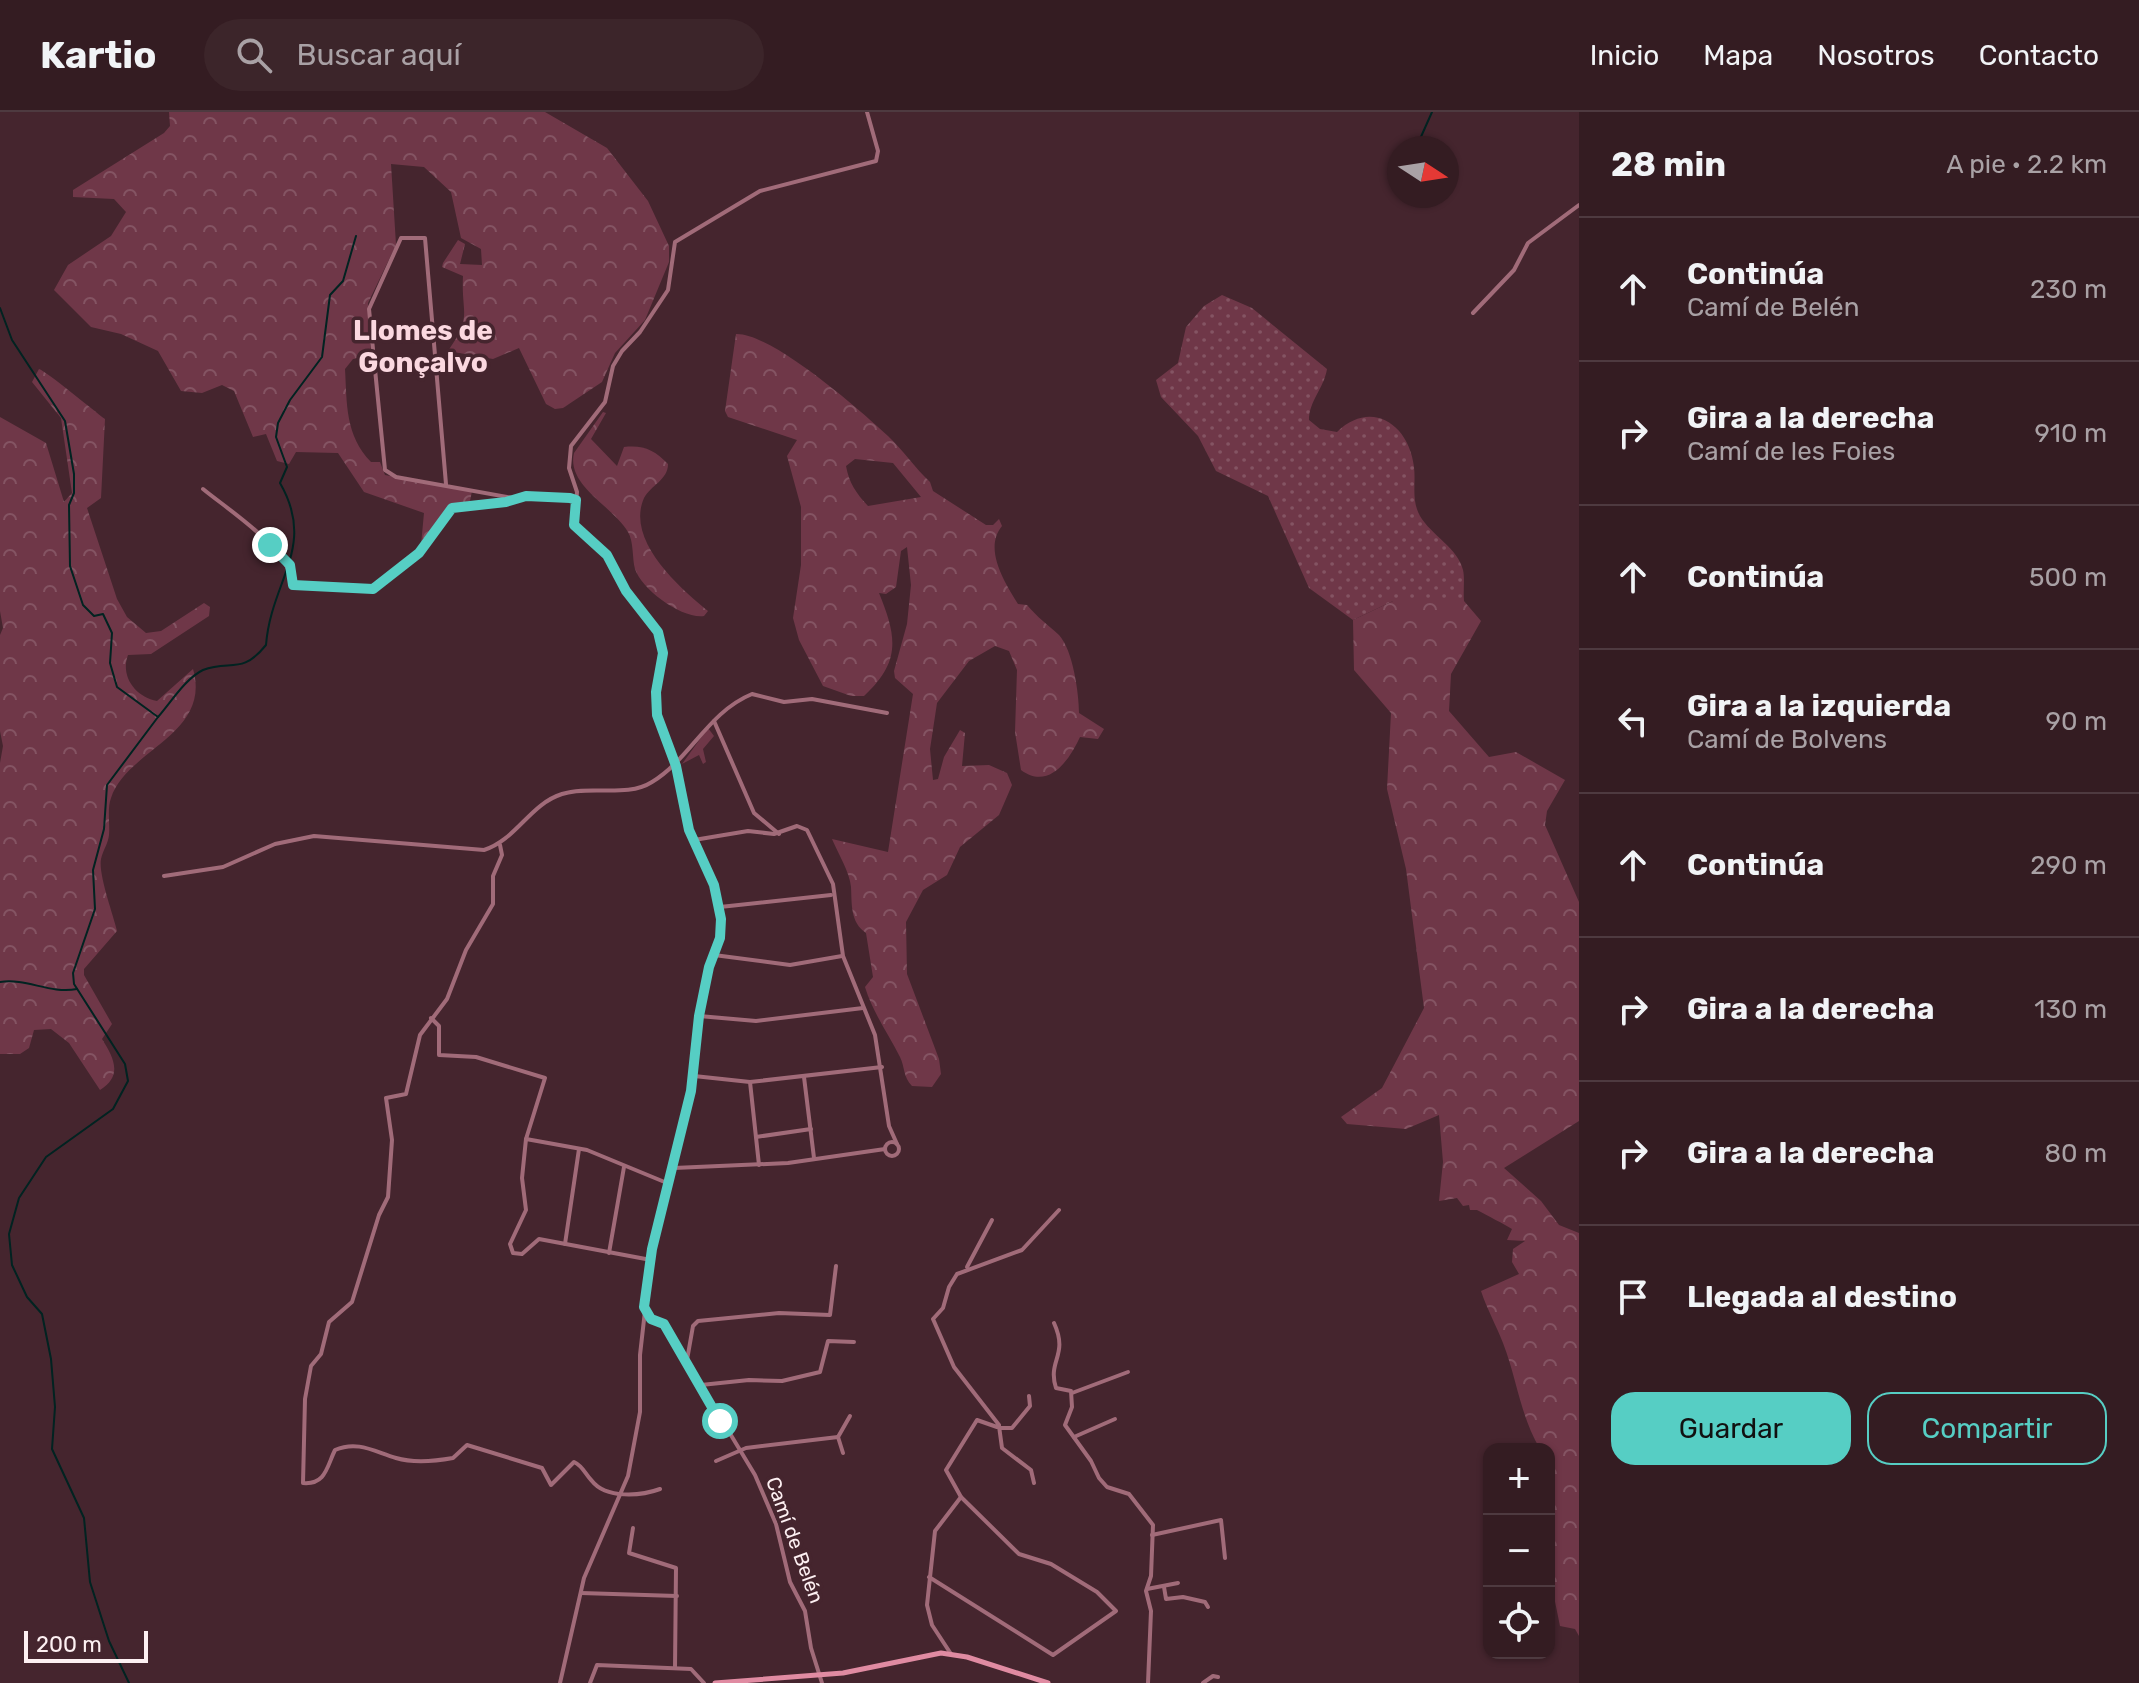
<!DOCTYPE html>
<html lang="es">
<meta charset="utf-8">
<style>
body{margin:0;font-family:Rubik,sans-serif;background:#3c252a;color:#f1f3f6}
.controls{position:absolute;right:24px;bottom:24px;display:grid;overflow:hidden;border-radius:16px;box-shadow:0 2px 6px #0004}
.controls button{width:72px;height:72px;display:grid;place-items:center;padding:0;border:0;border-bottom:2px solid #4e3a40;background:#341c22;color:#f1f3f6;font:40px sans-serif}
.compass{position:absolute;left:1387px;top:24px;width:72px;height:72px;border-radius:50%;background:#341c22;box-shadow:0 2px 6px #0004;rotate:102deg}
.scale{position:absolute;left:24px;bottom:20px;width:124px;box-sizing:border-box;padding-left:8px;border:4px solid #fdf0f2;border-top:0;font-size:22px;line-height:28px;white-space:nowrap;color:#fdf0f2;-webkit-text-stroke:6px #45252e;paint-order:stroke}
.stop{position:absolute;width:24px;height:24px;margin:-18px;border:6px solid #56cec4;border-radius:50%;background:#fff}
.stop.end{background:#56cec4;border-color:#fff;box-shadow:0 2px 8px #0008}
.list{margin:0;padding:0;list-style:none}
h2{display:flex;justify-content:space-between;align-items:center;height:104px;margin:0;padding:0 32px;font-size:34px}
h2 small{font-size:26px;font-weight:400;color:#a9a1a5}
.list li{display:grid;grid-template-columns:52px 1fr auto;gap:24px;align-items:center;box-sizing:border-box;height:144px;padding:0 32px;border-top:2px solid #4e3a40}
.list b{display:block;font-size:30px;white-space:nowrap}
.list p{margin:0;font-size:26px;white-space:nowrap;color:#a9a1a5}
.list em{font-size:26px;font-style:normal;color:#a9a1a5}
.actions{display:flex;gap:16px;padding:24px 32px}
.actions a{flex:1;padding:18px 0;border:2px solid #56cec4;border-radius:24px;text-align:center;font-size:28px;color:#56cec4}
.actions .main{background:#56cec4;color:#111}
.icon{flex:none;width:44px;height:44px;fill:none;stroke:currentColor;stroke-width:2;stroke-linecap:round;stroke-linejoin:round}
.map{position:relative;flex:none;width:1579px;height:1571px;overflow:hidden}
header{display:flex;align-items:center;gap:48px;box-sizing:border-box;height:112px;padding:0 40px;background:#341c22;border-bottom:2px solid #4e3a40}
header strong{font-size:38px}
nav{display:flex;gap:44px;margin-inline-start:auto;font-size:28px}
.search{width:560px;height:72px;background:#3c252a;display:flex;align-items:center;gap:20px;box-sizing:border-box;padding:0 28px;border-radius:44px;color:#a9a1a5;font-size:30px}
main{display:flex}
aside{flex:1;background:#341c22}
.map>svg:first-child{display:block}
.grass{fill:url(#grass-dots)}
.forest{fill:url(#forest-crowns);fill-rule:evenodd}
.garden{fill:#6f3748}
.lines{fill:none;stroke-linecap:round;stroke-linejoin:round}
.stream{stroke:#012321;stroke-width:2}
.minor{stroke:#a16b79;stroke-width:4}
.secondary{stroke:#e08ba2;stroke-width:5}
.route{stroke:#56cec4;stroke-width:10}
.labels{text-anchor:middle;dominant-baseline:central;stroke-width:7;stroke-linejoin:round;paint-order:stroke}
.street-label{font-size:20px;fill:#fdf0f2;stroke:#45252e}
.district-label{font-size:28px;font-weight:bold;fill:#fbd8e0;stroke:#45252e}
</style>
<header>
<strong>Kartio</strong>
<div class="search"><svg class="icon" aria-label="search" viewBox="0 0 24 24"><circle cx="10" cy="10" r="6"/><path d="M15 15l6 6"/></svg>Buscar aquí</div>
<nav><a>Inicio</a><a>Mapa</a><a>Nosotros</a><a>Contacto</a></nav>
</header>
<main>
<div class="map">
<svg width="1579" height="1571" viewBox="0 0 1579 1571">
<defs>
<pattern id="grass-dots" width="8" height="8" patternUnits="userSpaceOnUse" patternTransform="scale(2)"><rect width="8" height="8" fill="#6f3748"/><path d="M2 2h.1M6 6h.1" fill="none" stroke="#845463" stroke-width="1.8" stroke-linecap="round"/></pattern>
<pattern id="forest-crowns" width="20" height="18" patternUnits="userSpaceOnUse" patternTransform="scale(2)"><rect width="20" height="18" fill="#6f3748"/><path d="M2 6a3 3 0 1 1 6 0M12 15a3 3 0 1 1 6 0" fill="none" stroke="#845463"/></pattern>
</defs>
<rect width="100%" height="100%" fill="#45252e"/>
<path class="grass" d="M1222,183L1252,196L1327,257C1324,276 1309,289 1309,308L1320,317L1337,320C1371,287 1409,312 1414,355C1416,372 1411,388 1420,404C1431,423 1458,436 1463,458C1465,467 1463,479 1464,489H1393L1353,508L1309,476L1268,384L1216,359L1198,324L1161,285L1156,268L1178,251L1186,215L1204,194Z"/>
<g class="forest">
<path d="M169,0H545L607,36L648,89L669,134V150L645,208L615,241L602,270L563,296L555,297L546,292L519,236L493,247L448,239C473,204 461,202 463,164L442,155L443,151L458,128L465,132L460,152L482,153L481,137L461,126L451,80L424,55L391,52L396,133L368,191L371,244L353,247L345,257C347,292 345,323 371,350H380L385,363L472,379L470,389L449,394L421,433L424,401L364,380L338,341L296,340L289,352L277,349L266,322L253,325L234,279L222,273L202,281L181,279L158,239L121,222L91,215L54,178L68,153L111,124L126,100L114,87L73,85V78L164,21L170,14Z"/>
<path d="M736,222C772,221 860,298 888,324C903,338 915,356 930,370L933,379L986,413H993L999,407L1002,414C983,437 1005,471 1018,492L1027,493C1037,505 1048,513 1059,523C1073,538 1079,582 1079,601L1104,617L1098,627L1080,625C1070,647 1049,679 1021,658L1015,620L1017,558L1009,539L995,534L969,549L937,591L930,637L933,668L938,667L944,645L960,618L965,621L962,654L989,653L1007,661L1012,673L999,703L960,735L947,763L923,778L906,810L907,862L939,947L941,962L932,975L912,974C903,965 905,955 900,945C888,921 873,901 865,875L873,865L866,821C850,810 852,792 851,775C850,761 838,741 832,727L888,740L913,582L895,566L894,559L907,512L911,473L907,435L901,439L896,475L886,482L879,481C897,525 901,550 864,584H851L823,574L799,528L793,506L801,453V395L787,344L797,328L728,305L725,299ZM855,347L893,351L921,385L868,394C856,381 849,371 846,354Z"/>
<path d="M39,257C46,259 94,299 105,307L101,386L87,396L117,487L127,505L146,521L161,519L204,491L210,495L209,504L151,542L128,543C120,564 135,585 157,589L193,557C212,623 126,638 111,686C107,696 110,712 109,723C108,732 103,738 101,747C98,762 113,802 117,819L84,857V863L112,912L102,927C114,946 123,964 100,978L69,931L51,917L34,918L29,936L20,942H0V651L3,634L0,619V523L3,516L0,499V305L46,331L64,390L72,381L61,306L32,270Z"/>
<path d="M603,300L606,301L591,327L617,354L624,335C644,333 654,338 668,352C668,368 651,373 644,386C625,429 681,477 708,499L704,504C682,507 642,478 635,457C632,446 634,430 628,420C614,395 566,374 574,341Z"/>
<path d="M1393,489H1464L1481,509L1451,562L1449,599L1489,645L1516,640L1565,668L1547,699L1545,713L1579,790V1009L1504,1056L1541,1089L1559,1113L1579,1121V1524L1575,1517L1560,1514L1549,1460V1337H1540C1520,1303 1517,1267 1503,1231C1496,1213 1487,1197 1481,1179L1519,1162L1512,1150L1513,1137L1525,1129L1507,1128L1512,1117C1504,1112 1488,1104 1477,1098H1470L1469,1093L1463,1094L1457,1086L1439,1089L1443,1050L1439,1003L1406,1017L1347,1012L1341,1005L1382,976L1424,896L1406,757L1387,677L1391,601L1354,558L1353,508Z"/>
</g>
<polygon class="garden" points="708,616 714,624 703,637 706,650 703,652 699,643 682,652"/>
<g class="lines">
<g class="stream">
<polyline points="1416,36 1432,0"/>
<polyline points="0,196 12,228 65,309 74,362 74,381 69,393 70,454 83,493 94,504 103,502 112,521 110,551 117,575 158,605 107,673 104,717 93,758 95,797 73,861 74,872 125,952 128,969 113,997 46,1045 19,1086 9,1122 12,1153 27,1185 42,1202 51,1247 55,1295 52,1337 84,1406 90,1470 109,1529 129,1571"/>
<path d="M158,605C171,590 186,566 203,558C230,547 241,564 266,533C271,468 317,435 280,371L287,355L276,325L278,311L290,288L322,245L330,183L343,169L356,124"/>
<path d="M0,870C27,866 49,882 77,877"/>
</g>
<g class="minor">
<polyline points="1473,201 1514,158 1528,131 1579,93"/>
<polyline points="446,372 425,126 401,126 369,197 385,358 396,365 513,386"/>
<path d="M203,377C231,400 289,436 293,473L373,477L419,441L452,396L506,390L526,384L576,388"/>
<polyline points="714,609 754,701 779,722"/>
<polyline points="694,728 748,719 774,722 797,714 807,718 833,772 843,844 875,923 889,1014 897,1032"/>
<path d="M500,733L502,743L493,764V792L466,838L447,887L420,923L406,982L386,986L392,1028L388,1085L379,1103L352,1190L329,1210L321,1242L311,1254L305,1287L303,1371C326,1373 327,1354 335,1338C358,1328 375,1340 396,1346C413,1351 436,1349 453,1346L467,1333L542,1356L551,1373L574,1350C583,1354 585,1362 592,1369C606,1387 641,1384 660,1377"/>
<path d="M164,764L223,755L275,732L314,724L484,738C516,728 530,692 562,682C590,673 627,686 652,670C690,647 708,600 752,582L784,590L812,587L887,601"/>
<polyline points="720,795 831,783"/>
<polyline points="714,843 790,853 842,844"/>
<polyline points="699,904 756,909 863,896"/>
<polyline points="431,906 439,914 439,943 476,945 545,966 526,1027 522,1066 526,1098 510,1132 513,1141 522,1142 539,1127 651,1148"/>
<polyline points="694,964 750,970 882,955"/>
<polyline points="804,965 814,1046"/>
<polyline points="750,970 759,1053"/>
<polyline points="756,1025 811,1017"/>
<polyline points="526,1027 587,1038 667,1071"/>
<circle cx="892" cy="1037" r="7"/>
<polyline points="674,1056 788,1051 885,1037"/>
<polyline points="565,1132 579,1037"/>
<polyline points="609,1141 624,1055"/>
<polyline points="967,1155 992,1108"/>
<polyline points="645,1197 651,1207 664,1212 755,1363 776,1412 790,1470 805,1499 811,1536 822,1571"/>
<path d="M1054,1211C1069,1244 1047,1248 1056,1276L1071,1279L1072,1295L1065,1313L1091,1349L1099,1366L1107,1375L1129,1382L1153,1413L1151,1464L1146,1479L1151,1499L1148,1571"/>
<polyline points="687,1248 693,1214 698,1209 779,1201 830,1203 836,1154"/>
<polyline points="701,1273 749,1268 782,1269 820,1260 828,1229 854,1230"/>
<polyline points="1072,1281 1128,1260"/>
<polyline points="999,1314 1002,1336 1031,1358 1034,1371"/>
<polyline points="1001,1316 1012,1316 1030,1294 1029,1284"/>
<polyline points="838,1325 850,1304"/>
<polyline points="1074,1325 1115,1307"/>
<polyline points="716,1349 746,1336 838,1325 843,1341"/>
<polyline points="633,1416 629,1441 676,1456 675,1556"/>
<polyline points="1152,1423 1221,1408 1225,1446"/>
<polyline points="929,1465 1053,1543 1116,1499 1097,1480 1051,1452 1019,1442 961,1385 946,1358 977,1308 997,1315 999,1313 954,1255 933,1207 943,1196 949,1175 957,1162 1022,1138 1059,1098"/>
<polyline points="1164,1475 1166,1487 1183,1485 1205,1490 1208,1495"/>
<polyline points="1147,1477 1178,1471"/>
<polyline points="581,1481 677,1484"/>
<polyline points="951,1542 932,1513 927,1493 935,1419 961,1385"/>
<polyline points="560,1571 584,1466 628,1364 640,1300 640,1243 652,1137 679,1034 691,979 705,871 722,813 717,785 689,718 676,654 657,603 656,580 663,541 658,520 626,479 607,443 574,413 577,380 569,356 571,334 605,290 613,254 622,239 640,220 668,178 675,130 760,79 876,49 878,39 867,0"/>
<polyline points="590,1571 597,1553 691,1557 704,1571"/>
<polyline points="1203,1571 1213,1564 1218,1565"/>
</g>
<polyline class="secondary" points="715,1571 843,1561 941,1541 967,1545 1048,1571"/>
</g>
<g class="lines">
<polyline class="route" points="270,433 290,453 293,473 373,477 419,441 452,396 506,390 526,384 570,386 576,388 574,413 607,443 626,479 658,520 663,541 656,580 657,603 676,654 689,718 714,773 721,807 720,826 709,855 699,904 691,979 652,1137 644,1195 651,1207 664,1212 720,1309"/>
</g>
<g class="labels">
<g class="street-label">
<text transform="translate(795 1428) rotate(70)">Camí de Belén</text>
</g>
<g class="district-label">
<text x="423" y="218">Llomes de<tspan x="423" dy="32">Gonçalvo</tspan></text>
</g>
</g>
</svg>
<div class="controls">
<button>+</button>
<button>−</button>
<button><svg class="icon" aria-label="locate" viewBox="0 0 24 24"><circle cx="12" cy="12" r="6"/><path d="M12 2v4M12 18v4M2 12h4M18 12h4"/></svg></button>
</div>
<svg class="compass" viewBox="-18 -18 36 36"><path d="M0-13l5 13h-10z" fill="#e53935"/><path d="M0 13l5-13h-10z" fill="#a9a1a5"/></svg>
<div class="scale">200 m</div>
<div class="stop" style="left:720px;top:1309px"></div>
<div class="stop end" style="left:270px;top:433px"></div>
</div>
<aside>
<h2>28 min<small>A pie · 2.2 km</small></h2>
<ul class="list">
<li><svg class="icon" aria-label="ahead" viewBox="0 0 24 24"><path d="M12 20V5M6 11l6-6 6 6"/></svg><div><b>Continúa</b><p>Camí de Belén</p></div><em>230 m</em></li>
<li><svg class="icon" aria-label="right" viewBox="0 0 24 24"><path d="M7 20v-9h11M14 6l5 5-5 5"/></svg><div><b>Gira a la derecha</b><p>Camí de les Foies</p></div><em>910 m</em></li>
<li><svg class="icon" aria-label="ahead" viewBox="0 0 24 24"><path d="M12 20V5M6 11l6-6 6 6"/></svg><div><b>Continúa</b></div><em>500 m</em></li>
<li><svg class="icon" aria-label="left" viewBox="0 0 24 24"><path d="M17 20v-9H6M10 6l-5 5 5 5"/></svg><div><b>Gira a la izquierda</b><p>Camí de Bolvens</p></div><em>90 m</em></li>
<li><svg class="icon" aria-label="ahead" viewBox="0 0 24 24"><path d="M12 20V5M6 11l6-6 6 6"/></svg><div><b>Continúa</b></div><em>290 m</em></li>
<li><svg class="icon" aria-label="right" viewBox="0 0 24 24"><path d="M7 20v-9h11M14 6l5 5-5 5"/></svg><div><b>Gira a la derecha</b></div><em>130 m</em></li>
<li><svg class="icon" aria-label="right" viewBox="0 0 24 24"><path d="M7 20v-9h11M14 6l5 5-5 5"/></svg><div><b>Gira a la derecha</b></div><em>80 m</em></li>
<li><svg class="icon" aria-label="arrive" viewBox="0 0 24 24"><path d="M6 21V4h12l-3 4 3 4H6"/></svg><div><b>Llegada al destino</b></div></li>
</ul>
<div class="actions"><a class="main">Guardar</a><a>Compartir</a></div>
</aside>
</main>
